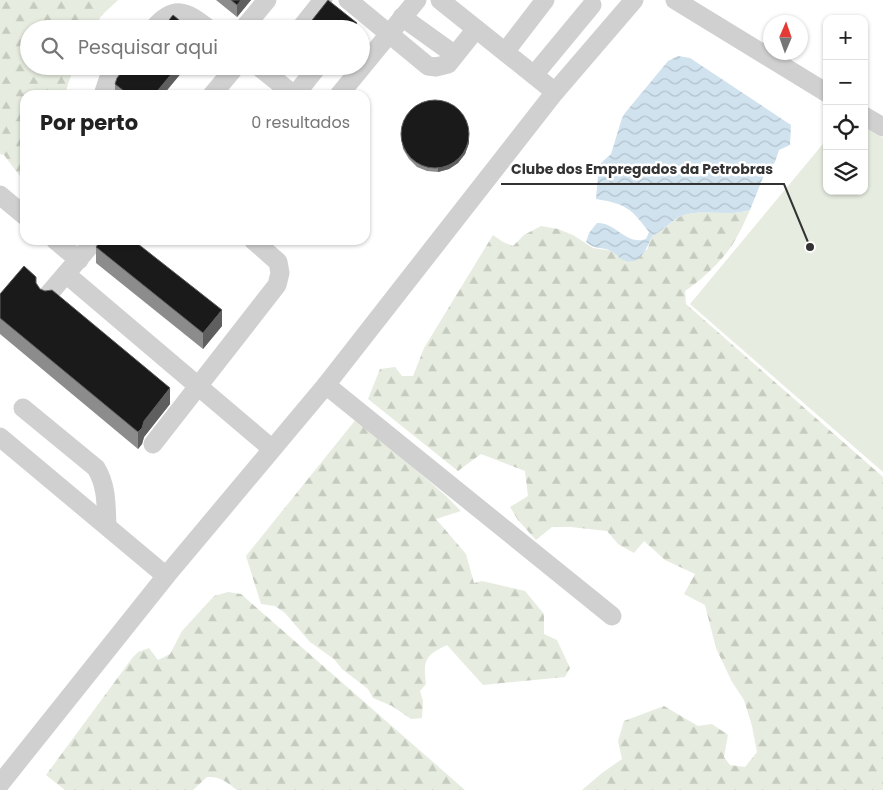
<!DOCTYPE html>
<html lang="pt">
<meta charset="utf-8">
<style>
body{margin:0;font-family:Poppins,sans-serif;background:#f2f2f2;color:#222}
.controls{position:absolute;right:15px;top:15px;display:grid;overflow:hidden;border-radius:10px;box-shadow:0 1px 4px #0004}
.controls button{width:45px;height:45px;display:grid;place-items:center;padding:0;border:0;border-bottom:1px solid #e0e0e0;background:#fff;color:#222;font:25px sans-serif}
.compass{position:absolute;left:763px;top:15px;width:45px;height:45px;border-radius:50%;background:#fff;box-shadow:0 1px 4px #0004;rotate:2deg}
.list{margin:0;padding:0;list-style:none}
h2{display:flex;justify-content:space-between;align-items:center;height:65px;margin:0;padding:0 20px;font-size:21px}
h2 small{font-size:16px;font-weight:400;color:#767676}
.icon{flex:none;width:28px;height:28px;fill:none;stroke:currentColor;stroke-width:2;stroke-linecap:round;stroke-linejoin:round}
.map{position:relative;flex:none;width:883px;height:790px;overflow:hidden}
.search{position:absolute;background:#fff;box-shadow:0 1px 4px #0004;left:20px;top:20px;width:350px;height:55px;display:flex;align-items:center;gap:12px;box-sizing:border-box;padding:0 18px;border-radius:28px;color:#767676;font-size:19px}
.panel{position:absolute;background:#fff;box-shadow:0 1px 4px #0004;left:20px;top:90px;width:350px;height:155px;border-radius:15px}
.map>svg:first-child{display:block}
.forest{fill:url(#forest-firs)}
.pitch{fill:#e6ecdf}
.water{fill:url(#water-waves)}
.lines{fill:none;stroke-linecap:round;stroke-linejoin:round}
.minor{stroke:#d0d0d0;stroke-width:19}
.wall{fill:#8c8c8c}
.shaded-wall{fill:#5f5f5f}
.building{fill:#1a1a1a;stroke:#5f5f5f}
.leader{fill:none;stroke:#333;stroke-width:2}
.callout-dot{fill:#333;stroke:#fff;stroke-width:2}
.callout-label{font-size:14px;text-anchor:middle;font-weight:bold;fill:#333;stroke:#fff;stroke-width:5;stroke-linejoin:round;paint-order:stroke}
</style>
<div class="map">
<svg width="883" height="790" viewBox="0 0 883 790">
<defs>
<pattern id="forest-firs" width="22" height="20" patternUnits="userSpaceOnUse" patternTransform="scale(1.25)"><rect width="22" height="20" fill="#e6ecdf"/><path d="M5 1l3.5 6h-7zM16 11l3.5 6h-7z" fill="#c6cbc0"/></pattern>
<pattern id="water-waves" width="16" height="10" patternUnits="userSpaceOnUse" patternTransform="scale(1.25)"><rect width="16" height="10" fill="#cfe2ee"/><path d="M0 5q4-4 8 0t8 0" fill="none" stroke="#b2c2cd"/></pattern>
</defs>
<rect width="100%" height="100%" fill="#fff"/>
<g class="forest">
<polygon points="0,0 118,0 101,16 93,29 29,29 29,66 74,66 66,91 67,95 25,95 25,183 4,155 0,154"/>
<path d="M750,210C745,221 740,232 734,242C724,259 702,280 685,291L686,304L883,477V790H582L602,773L622,759L618,741L624,721L664,706L698,726L712,724L728,735L724,757L730,765L745,767L757,752L752,726L744,700L732,682L716,648L705,605L684,594L695,574L665,560L644,541L634,553L618,544L607,531L571,527H552L536,540L518,520L510,507L528,496L525,471L481,454L458,471L368,399L380,369L395,367L402,376H413L424,348L493,235L503,242L513,246L524,235L541,226L558,229L573,235L593,248L613,251L618,257L647,250L652,236C662,232 676,217 684,215C706,209 728,217 750,210Z"/>
<path d="M357,418L446,496L461,511L436,519L466,554L474,583L482,581L525,591L544,614V634L557,640L570,668L565,677L483,685L447,645C425,655 423,661 426,684L420,691L423,701L422,718L411,719L392,706L373,698L368,689L342,669L334,659L310,642L285,613L275,606L261,604L246,556Z"/>
<path d="M228,592L241,594L465,790H237C227,782 220,776 207,777L193,790H65L46,775L133,657L138,652L149,648L158,660L170,654L182,631L214,596Z"/>
</g>
<polygon class="pitch" points="864,127 883,138 883,472 690,304 827,139 827,191 864,191"/>
<path class="water" d="M678,56L690,58L791,125L790,145L779,150L775,162L764,175L750,210C728,217 706,209 684,215C675,217 662,232 652,236C647,248 640,267 623,260C618,258 616,253 611,251C601,246 597,251 586,242L589,233L597,223C616,222 626,246 646,239L649,232C631,208 626,204 596,199L598,176L601,163L611,154L622,118L625,113L668,61Z"/>
<g class="lines">
<g class="minor">
<polyline points="348,0 428,66 436,67 448,64 476,29"/>
<polyline points="440,0 555,92"/>
<polyline points="675,0 827,93"/>
<polyline points="402,17 455,55"/>
<path d="M153,29C174,4 186,11 209,29"/>
<polyline points="243,29 267,0"/>
<polyline points="300,29 323,0"/>
<polyline points="505,52 545,0"/>
<polyline points="258,66 294,95"/>
<polyline points="534,75 592,5"/>
<polyline points="103,95 108,80 120,66"/>
<polyline points="212,95 236,66"/>
<polyline points="295,95 318,66"/>
<polyline points="339,95 417,0"/>
<polyline points="864,116 883,127"/>
<polyline points="0,195 25,216"/>
<polyline points="55,240 79,260"/>
<polyline points="66,274 271,448"/>
<polyline points="47,296 95,240"/>
<polyline points="326,385 612,616"/>
<path d="M23,408L96,468C107,486 106,505 107,526"/>
<polyline points="0,437 166,576"/>
<polyline points="153,444 277,285 280,273 278,262 253,240"/>
<polyline points="0,784 166,576 326,385 555,92 634,0"/>
</g>
</g>
<g class="wall">
<polygon points="216,0 251,0 237,17"/>
<polygon points="187,66 163,95 115,95 115,84"/>
<polygon points="401,134 469,143 465,154 458,163 449,169 438,172 427,171 417,167 409,159 403,149"/>
<polygon points="96,247 222,326 203,349 96,263"/>
<polygon points="36,283 40,289 170,404 144,437 142,444 138,449 0,334 0,294"/>
</g>
<g class="shaded-wall">
<polygon points="241,0 251,0 237,17 237,5"/>
<polygon points="357,23 357,29 352,29"/>
<polygon points="178,66 187,66 163,95 154,95"/>
<polygon points="469,139 469,143 465,154 458,163 449,169 438,172 438,168"/>
<polygon points="222,310 222,326 203,349 203,333"/>
<polygon points="170,388 170,404 144,437 142,444 138,449 138,432 144,421"/>
</g>
<g class="building">
<polygon points="231,0 241,0 237,5"/>
<polygon points="328,0 357,23 352,29 303,29 309,24"/>
<polygon points="173,15 190,29 162,29"/>
<polygon points="126,66 178,66 154,95 129,95 115,84 117,78"/>
<circle cx="435" cy="134" r="34"/>
<polygon points="101,240 133,240 222,310 203,333 96,247"/>
<polygon points="24,266 36,277 36,283 40,289 45,291 52,290 170,388 144,421 142,428 138,432 0,318 0,294"/>
</g>
<path class="leader" d="M810 247L784 184H501"/>
<circle class="callout-dot" cx="810" cy="247" r="5"/>
<g class="callout-label">
<text x="642" y="174">Clube dos Empregados da Petrobras</text>
</g>
</svg>
<div class="controls">
<button>+</button>
<button>−</button>
<button><svg class="icon" aria-label="locate" viewBox="0 0 24 24"><circle cx="12" cy="12" r="6"/><path d="M12 2v4M12 18v4M2 12h4M18 12h4"/></svg></button>
<button><svg class="icon" aria-label="layers" viewBox="0 0 24 24"><path d="M12 4l9 5-9 5-9-5zM3 14l9 5 9-5"/></svg></button>
</div>
<svg class="compass" viewBox="-18 -18 36 36"><path d="M0-13l5 13h-10z" fill="#e53935"/><path d="M0 13l5-13h-10z" fill="#767676"/></svg>
<div class="search"><svg class="icon" aria-label="search" viewBox="0 0 24 24"><circle cx="10" cy="10" r="6"/><path d="M15 15l6 6"/></svg>Pesquisar aqui</div>
<section class="panel">
<h2>Por perto<small>0 resultados</small></h2>
<ul class="list">
</ul>
</section>
</div>
